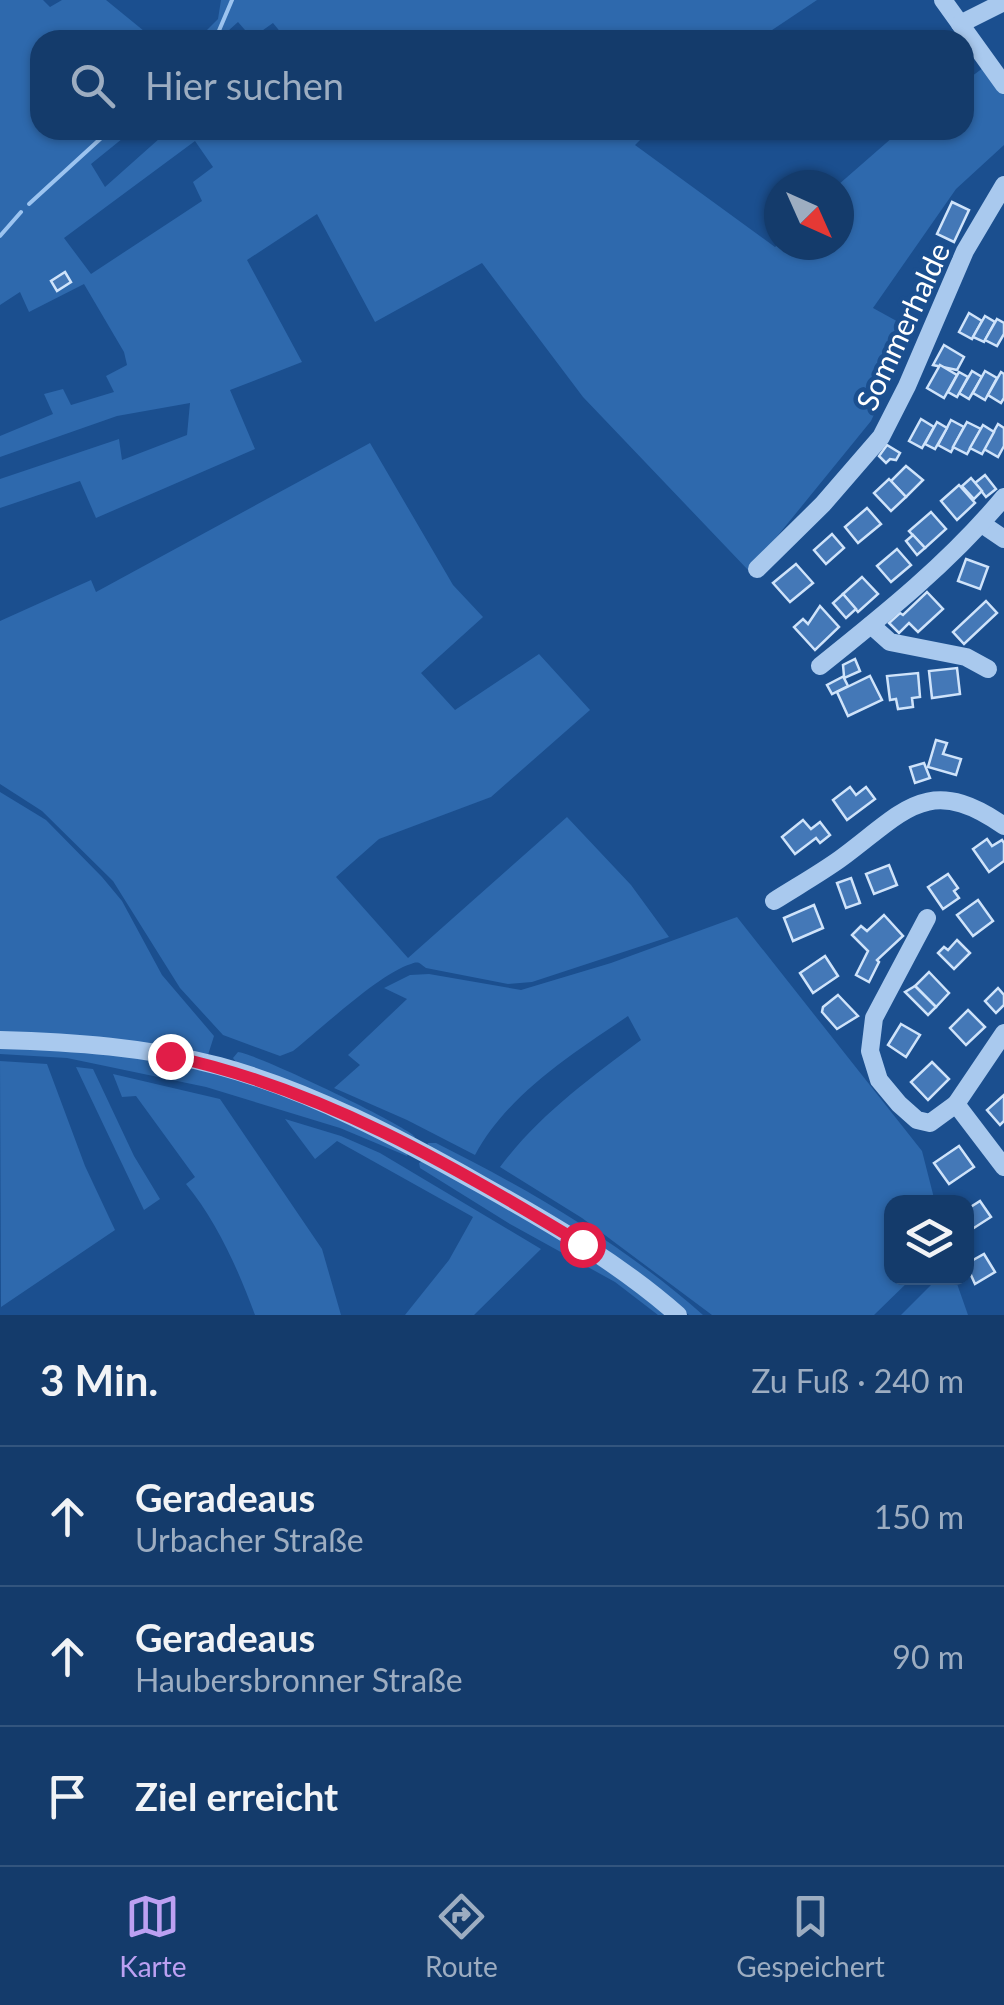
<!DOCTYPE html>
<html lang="de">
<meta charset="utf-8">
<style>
body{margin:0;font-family:Lato,sans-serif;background:#1d4271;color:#f1f3f6}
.controls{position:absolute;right:30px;bottom:30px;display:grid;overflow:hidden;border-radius:20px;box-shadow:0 2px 8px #0004}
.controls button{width:90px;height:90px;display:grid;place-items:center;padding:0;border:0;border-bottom:2px solid #33557e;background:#143b6b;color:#f1f3f6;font:50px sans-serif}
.compass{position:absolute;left:764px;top:170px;width:90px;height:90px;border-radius:50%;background:#143b6b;box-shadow:0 2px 8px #0004;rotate:135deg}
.stop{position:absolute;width:30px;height:30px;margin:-22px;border:8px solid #e11d48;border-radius:50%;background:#fff}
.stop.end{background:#e11d48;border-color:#fff;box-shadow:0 2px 10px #0008}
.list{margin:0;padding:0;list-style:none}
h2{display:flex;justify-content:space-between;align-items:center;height:130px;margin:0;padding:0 40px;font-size:42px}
h2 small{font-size:32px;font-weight:400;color:#9dadc1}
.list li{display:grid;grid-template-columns:65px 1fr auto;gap:30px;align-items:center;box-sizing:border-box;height:140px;padding:0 40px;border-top:2px solid #33557e}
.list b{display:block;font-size:38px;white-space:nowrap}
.list p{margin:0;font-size:32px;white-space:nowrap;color:#9dadc1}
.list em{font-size:32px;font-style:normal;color:#9dadc1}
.icon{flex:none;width:55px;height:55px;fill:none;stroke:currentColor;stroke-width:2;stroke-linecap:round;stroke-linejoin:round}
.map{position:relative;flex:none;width:1004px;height:1315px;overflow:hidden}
.search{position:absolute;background:#143b6b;box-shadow:0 2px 8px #0004;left:30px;right:30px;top:30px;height:110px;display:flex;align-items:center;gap:25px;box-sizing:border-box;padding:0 35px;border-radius:30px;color:#9dadc1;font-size:38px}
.sheet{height:550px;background:#143b6b}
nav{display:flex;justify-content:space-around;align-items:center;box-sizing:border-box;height:140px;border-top:2px solid #33557e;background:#143b6b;font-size:28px;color:#9dadc1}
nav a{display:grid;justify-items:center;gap:5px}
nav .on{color:#bca0f2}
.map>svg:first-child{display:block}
.green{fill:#2e69ad;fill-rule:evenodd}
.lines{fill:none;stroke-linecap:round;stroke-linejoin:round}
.stream{stroke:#9cc4f0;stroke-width:4}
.building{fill:#4478b7;stroke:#cfe3fa;stroke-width:2.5}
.minor{stroke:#a9c9ee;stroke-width:18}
.route{stroke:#e11d48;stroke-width:12}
.labels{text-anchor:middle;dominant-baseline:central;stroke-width:9;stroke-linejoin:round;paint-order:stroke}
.street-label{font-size:30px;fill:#fff;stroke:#1b4f8f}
</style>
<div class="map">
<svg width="1004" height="1315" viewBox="0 0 1004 1315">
<rect width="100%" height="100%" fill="#1b4f8f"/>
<g class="green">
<path d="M0,0H43L50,7L62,0H106L155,40H40V130H133L91,164L105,187L169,130H650L635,145L775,247L779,244L839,245L838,185L901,130H964V82L983,68L1004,93V145L956,189L873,308L913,330L871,421L749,571L583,397L482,263L375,322L317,214L247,260L302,362L230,390L255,449L96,518L80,481L0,508V479L119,439L122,460L187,435L190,403L117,416L0,457V436L53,414L44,394L63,389L71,405L114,392L106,376L127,365L124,352L84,284L29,312L20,292L0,305ZM195,141L213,167L193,182L202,201L91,274L64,238Z"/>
<polygon points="221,0 817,0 757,40 287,40 273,23 252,38 238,22 218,40 197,40 218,19"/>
<path d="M370,443L453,585L483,617L421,673L455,710L539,654L590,710L491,797L379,839L336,877L408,958L567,817L631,885L669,937L532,982L508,984L426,968C419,963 419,961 411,964C380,973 321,1029 293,1051L280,1056L223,1035L180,988L113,881L42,811L0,784V621L91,580L96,592Z"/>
<polygon points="0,792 46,820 102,877 122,901 162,975 214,1036 208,1055 0,1033"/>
<path d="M737,917L922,1151L935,1202H892V1278H912L874,1315H712L582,1218L500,1167C539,1115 589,1079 641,1040L628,1016C572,1054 507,1095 475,1155L407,1120L334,1088L360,1065L348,1055L407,999L384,988L410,975L429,974L521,990L611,963Z"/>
<path d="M0,1047C72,1049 145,1054 215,1073C283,1092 345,1122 408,1153L407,1156L340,1128L206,1087L67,1058L0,1054Z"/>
<path d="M238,1052C257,1054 405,1125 415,1137L412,1140L238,1065L233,1058Z"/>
<polygon points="0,1061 47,1064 85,1166 115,1230 1,1307"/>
<polygon points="76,1067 93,1069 134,1156 160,1199 144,1210"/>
<path d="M113,1074L220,1099L322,1249L341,1315H255C238,1269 217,1222 186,1184L195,1177L136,1096L122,1097Z"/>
<polygon points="285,1119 341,1136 380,1153 541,1249 474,1315 405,1315 449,1260 473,1217 337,1141 315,1159"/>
<path d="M428,1143H436C530,1190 624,1245 703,1315H689L655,1286L427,1148Z"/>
<polygon points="423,1161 565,1240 669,1315 658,1315 615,1282 510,1224 420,1168 419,1163"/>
<polygon points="955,1278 968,1315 901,1315 932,1284"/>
</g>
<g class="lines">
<g class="stream">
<polyline points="215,40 232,0"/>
<polyline points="29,204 110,130"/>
<polyline points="0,236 21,212"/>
</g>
</g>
<g class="building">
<polygon points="952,202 969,210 954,242 937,234"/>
<polygon points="65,272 71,282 57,291 51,281"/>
<polygon points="969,313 982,321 972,339 959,332"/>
<polygon points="985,316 995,322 984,342 973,337"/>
<polygon points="997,319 1004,323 1004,334 997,346 985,340"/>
<polygon points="944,345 964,357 957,370 933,365"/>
<polygon points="940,365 957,375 944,398 927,388"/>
<polygon points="972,371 982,377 969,399 959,393"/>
<polygon points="985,371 997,378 985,400 973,393"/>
<polygon points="959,372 968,377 957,397 948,392"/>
<polygon points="1001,372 1004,374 1004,398 1001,403 988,395"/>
<polygon points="921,419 934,427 922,448 909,441"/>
<polygon points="951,420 964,427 951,452 938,445"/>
<polygon points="937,422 947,428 935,449 925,444"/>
<polygon points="967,422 981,429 967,454 953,447"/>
<polygon points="998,424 1004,428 1004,446 998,457 984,449"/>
<polygon points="983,425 994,432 982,454 970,448"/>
<polygon points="887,445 900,453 896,460 890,459 886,463 879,456"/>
<polygon points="906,466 923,480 906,497 891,481"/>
<polygon points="985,475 996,489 986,497 975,483"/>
<polygon points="971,478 982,491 974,499 962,486"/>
<polygon points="889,479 906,497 891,511 874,493"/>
<polygon points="959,485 975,503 957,520 941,501"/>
<polygon points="867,508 881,524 858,543 845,527"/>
<polygon points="931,512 946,529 925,548 909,531"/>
<polygon points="832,534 844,548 826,564 814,550"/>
<polygon points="913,535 925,548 917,555 906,541"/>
<polygon points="897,549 911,565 891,582 877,566"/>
<polygon points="966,559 988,567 980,589 958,581"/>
<polygon points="796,564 813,583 790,602 773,583"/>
<polygon points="862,577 878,594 858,612 843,594"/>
<polygon points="927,592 943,609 918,632 909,623 899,633 889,623 900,613 903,615"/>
<polygon points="843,594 856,609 846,618 833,603"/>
<polygon points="986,601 997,613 964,644 953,632"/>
<polygon points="820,606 839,627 815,650 794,627 803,619 808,624"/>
<polygon points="855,659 860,671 844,678 848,686 832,694 827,685 844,676 843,665"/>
<polygon points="957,668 960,694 932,698 929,671"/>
<polygon points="918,673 920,697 912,698 913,707 898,709 896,699 890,700 887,676"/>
<polygon points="870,676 882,700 848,716 837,692"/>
<polygon points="936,740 947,743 943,754 961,759 956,775 928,767"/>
<polygon points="924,763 930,778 915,783 910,767"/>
<polygon points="850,787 856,795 866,787 875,799 847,820 833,800"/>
<polygon points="803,820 811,829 820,822 830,835 820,843 816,838 795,854 782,837"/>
<polygon points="987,839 992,846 1002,840 1004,843 1004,861 989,872 973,849"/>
<polygon points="889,865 897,885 874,894 866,874"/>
<polygon points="948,874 958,888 954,891 959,898 943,909 928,887"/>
<polygon points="851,878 860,903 846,908 837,883"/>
<polygon points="978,900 993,921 973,936 957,915"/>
<polygon points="814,905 823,928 793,941 784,918"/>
<polygon points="884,915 903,936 877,960 879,962 869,982 856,975 868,951 852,935 861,926 867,931"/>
<polygon points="957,940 970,953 954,969 938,953 944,947 948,950"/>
<polygon points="825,956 838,976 813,993 800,973"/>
<polygon points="929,972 949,993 936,1007 915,986"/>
<polygon points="915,986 936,1007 928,1015 905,992"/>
<polygon points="998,988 1004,995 1004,1005 996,1013 985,1001"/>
<polygon points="838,995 858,1016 837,1029 822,1012 823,1007"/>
<polygon points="968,1010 985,1027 966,1045 950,1028"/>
<polygon points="901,1024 920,1035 906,1057 888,1045"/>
<polygon points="932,1062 949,1079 928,1100 911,1082"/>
<polygon points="1004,1095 1004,1121 1000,1125 987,1110"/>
<polygon points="959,1146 974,1167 949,1184 934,1163"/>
<polygon points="980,1201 991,1217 966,1233 966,1210"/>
<polygon points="984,1254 995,1272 975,1284 966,1264"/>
</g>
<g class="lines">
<g class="minor">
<polyline points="943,0 1004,85"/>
<polyline points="960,24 1004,2"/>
<polyline points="982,524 1004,539"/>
<polyline points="757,569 823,504 881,437 907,386 965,251 1004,185"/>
<polyline points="871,625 890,642 966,657 988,669"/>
<path d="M820,666C885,614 951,561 1004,497"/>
<path d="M774,901C796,887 819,874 840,859C903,813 927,772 1004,826"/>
<polyline points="927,918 874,1018 870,1051 879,1080 899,1104 917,1120 930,1123 956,1104"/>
<polyline points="1004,1033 956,1104 1004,1167"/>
<path d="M0,1040C73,1042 147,1047 219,1066C311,1091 399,1138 482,1185C550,1223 619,1263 678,1315"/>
</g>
</g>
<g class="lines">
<path class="route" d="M170,1056C319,1088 453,1165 582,1244"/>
</g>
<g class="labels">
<g class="street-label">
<text transform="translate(902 326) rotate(-65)">Sommerhalde</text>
</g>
</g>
</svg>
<div class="controls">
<button><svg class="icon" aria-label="layers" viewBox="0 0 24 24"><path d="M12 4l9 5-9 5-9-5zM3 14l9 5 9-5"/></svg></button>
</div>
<svg class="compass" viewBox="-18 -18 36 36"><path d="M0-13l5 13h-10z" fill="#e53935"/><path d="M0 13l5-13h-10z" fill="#9dadc1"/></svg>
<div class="stop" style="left:582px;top:1244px"></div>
<div class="stop end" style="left:170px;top:1056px"></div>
<div class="search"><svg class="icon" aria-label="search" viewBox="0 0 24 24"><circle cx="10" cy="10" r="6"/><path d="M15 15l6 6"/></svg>Hier suchen</div>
</div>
<section class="sheet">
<h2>3 Min.<small>Zu Fuß · 240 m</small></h2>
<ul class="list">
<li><svg class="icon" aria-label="ahead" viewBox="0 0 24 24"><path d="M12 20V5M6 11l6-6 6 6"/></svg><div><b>Geradeaus</b><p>Urbacher Straße</p></div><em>150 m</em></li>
<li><svg class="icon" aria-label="ahead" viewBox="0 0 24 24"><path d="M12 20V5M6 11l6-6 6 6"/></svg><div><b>Geradeaus</b><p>Haubersbronner Straße</p></div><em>90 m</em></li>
<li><svg class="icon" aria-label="arrive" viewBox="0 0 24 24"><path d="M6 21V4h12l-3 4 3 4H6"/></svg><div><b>Ziel erreicht</b></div></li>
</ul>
</section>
<nav>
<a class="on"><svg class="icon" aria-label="map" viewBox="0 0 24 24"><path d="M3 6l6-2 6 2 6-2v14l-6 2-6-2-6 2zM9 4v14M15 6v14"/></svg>Karte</a>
<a><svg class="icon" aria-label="directions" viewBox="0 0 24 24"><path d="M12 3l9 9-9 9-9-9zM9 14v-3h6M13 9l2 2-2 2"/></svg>Route</a>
<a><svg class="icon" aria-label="saved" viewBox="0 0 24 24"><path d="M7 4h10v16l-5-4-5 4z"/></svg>Gespeichert</a>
</nav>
